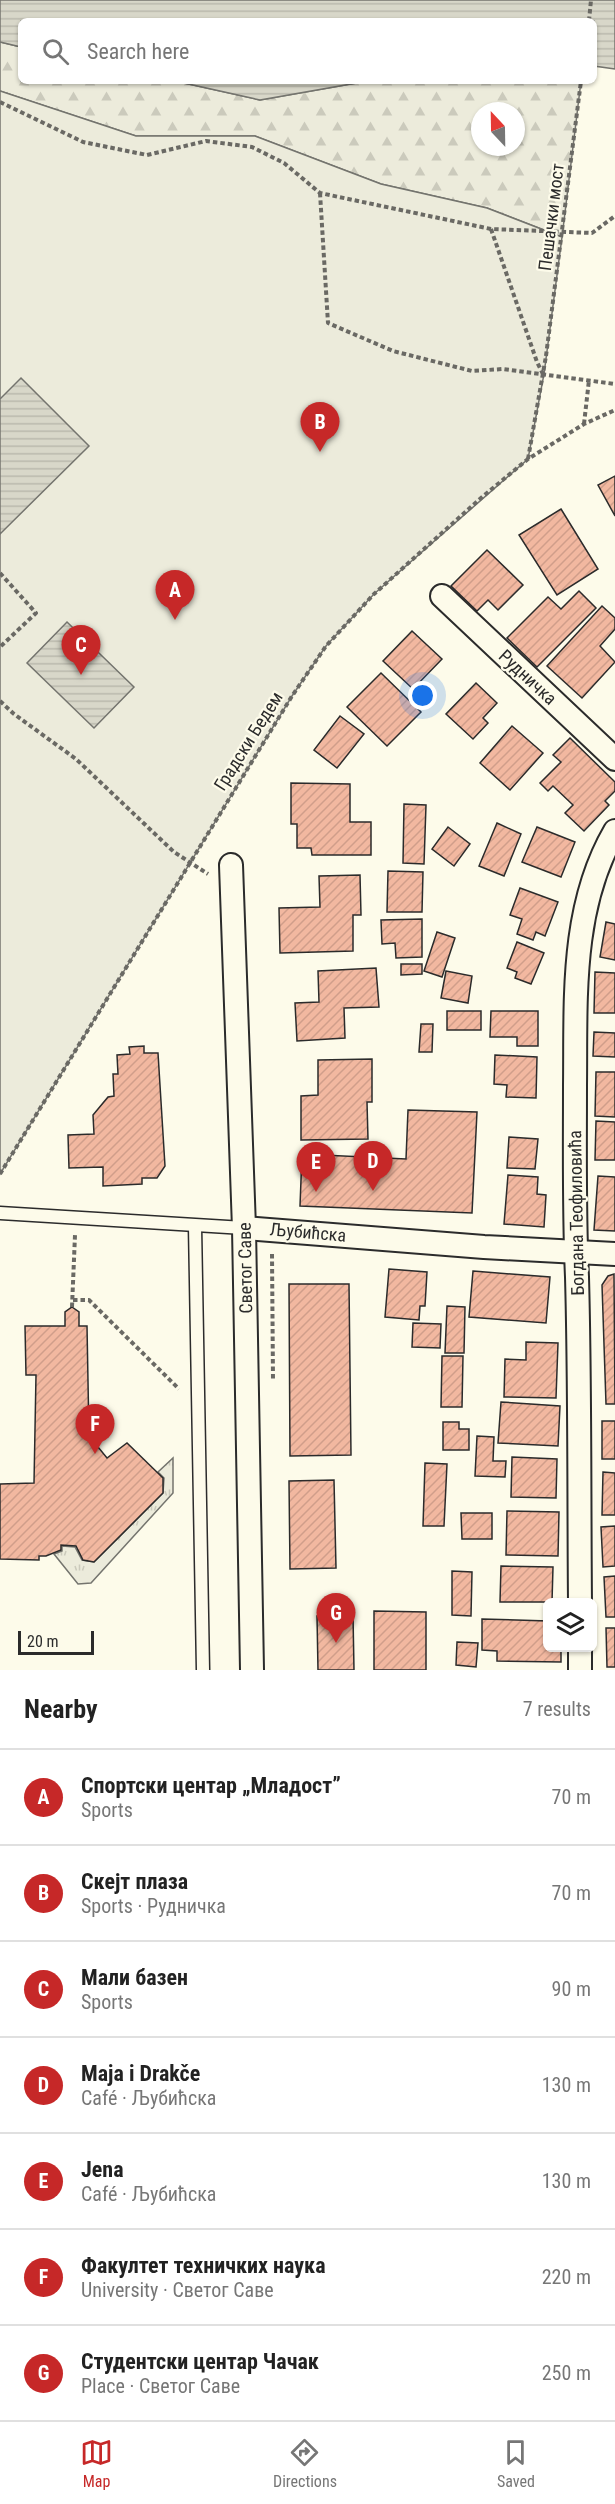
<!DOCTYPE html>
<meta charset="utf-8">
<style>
body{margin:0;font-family:"Roboto Condensed",sans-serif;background:#f6f6f6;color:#222}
.controls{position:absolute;right:18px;bottom:18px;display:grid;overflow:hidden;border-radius:9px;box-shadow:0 2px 4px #0004}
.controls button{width:54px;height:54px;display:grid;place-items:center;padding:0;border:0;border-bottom:2px solid #e0e0e0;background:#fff;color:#222;font:30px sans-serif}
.compass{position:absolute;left:471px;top:102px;width:54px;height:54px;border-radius:50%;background:#fff;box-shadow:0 2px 4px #0004;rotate:338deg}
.scale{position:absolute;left:18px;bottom:15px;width:76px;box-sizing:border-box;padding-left:6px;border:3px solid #2b2b2b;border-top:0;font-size:16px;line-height:21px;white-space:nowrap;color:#2b2b2b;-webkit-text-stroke:4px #fdfbea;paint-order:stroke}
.you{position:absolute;left:423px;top:696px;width:21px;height:21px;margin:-15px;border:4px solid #fff;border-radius:50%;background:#1a73e8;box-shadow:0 0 0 9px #1a73e833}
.badge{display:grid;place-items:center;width:39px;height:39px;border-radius:50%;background:#c62828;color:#fff;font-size:20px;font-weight:700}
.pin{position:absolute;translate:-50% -50px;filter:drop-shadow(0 2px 3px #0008)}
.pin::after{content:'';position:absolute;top:32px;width:21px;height:18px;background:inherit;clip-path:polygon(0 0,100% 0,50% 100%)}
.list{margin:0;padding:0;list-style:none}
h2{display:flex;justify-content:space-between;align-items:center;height:78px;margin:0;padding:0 24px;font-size:26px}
h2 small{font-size:20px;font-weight:400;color:#767676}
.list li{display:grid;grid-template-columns:39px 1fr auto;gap:18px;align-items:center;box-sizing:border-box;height:96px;padding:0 24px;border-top:2px solid #e0e0e0}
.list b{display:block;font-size:22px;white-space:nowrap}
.list p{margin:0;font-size:20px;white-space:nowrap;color:#767676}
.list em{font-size:20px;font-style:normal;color:#767676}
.icon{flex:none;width:33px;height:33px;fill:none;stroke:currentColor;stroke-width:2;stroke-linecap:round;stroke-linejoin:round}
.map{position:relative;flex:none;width:615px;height:1670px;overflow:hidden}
.search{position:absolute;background:#fff;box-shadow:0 2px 4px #0004;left:18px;right:18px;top:18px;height:66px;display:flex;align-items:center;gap:15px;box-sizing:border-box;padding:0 21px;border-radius:9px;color:#767676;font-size:22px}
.sheet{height:750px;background:#fff}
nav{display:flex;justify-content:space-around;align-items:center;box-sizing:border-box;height:84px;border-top:2px solid #e0e0e0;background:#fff;font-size:16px;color:#767676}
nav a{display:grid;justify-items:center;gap:3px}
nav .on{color:#c62828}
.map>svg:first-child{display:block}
.grass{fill:url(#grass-tufts);stroke:#74746e;stroke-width:1.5}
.forest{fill:url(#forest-firs);stroke:#74746e;stroke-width:1.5;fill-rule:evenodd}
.pitch{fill:#ecebdb;stroke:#74746e;stroke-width:1.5}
.water{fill:url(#water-rules);stroke:#74746e;stroke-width:1.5}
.building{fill:url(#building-hatch);stroke:#2b2b2b;stroke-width:1.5}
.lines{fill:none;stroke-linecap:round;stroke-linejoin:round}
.lane-casing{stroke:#2b2b2b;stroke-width:15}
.street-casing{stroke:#2b2b2b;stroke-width:26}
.path{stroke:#6a6964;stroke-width:4;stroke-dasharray:4.5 3;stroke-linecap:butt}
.lane{stroke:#fdfbea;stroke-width:12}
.street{stroke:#fdfbea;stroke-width:22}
.path-bridge{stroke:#6a6964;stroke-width:4;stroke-dasharray:4.5 3;stroke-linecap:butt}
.labels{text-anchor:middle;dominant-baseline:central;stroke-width:4.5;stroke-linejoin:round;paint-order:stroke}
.street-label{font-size:18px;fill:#2b2b2b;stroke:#fdfbea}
</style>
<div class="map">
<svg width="615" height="1670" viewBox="0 0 615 1670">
<defs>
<pattern id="grass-tufts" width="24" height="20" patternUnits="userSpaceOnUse" patternTransform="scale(1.5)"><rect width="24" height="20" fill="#ecebdb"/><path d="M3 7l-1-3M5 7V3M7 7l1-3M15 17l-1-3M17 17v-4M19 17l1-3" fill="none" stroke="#cbcabc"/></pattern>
<pattern id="forest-firs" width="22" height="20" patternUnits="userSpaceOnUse" patternTransform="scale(1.5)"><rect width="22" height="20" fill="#ecebdb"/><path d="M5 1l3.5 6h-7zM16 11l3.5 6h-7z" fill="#cbcabc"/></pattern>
<pattern id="water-rules" width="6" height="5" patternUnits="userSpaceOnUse" patternTransform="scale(1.5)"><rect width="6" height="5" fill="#d8d7c9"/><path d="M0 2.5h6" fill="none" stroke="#bab9ad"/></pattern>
<pattern id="building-hatch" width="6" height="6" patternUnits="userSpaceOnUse" patternTransform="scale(1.5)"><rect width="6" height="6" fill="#f2b8a0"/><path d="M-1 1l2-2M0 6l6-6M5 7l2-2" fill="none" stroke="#d09e8a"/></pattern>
</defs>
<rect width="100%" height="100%" fill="#fdfbea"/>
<polygon class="grass" points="173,1458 173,1493 91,1583 78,1584 54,1554 62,1551 62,1546 75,1547 82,1560 94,1562 163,1493 164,1478 158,1472"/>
<path class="forest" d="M0,42L21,47V81H175L260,100L368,81H581L562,237L487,208L381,184L255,136H136L0,91ZM480,111H516V147H480Z"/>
<polygon class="pitch" points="0,91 136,136 255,136 381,184 487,208 562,237 544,374 528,459 374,594 326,646 292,696 0,1174"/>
<g class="water">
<polygon points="0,0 615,0 615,69 594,66 594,21 21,21 21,47 0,42"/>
<polygon points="175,81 368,81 260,100"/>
<polygon points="21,378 89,446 0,534 0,399"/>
<polygon points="67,622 134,687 94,728 27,663"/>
</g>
<g class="building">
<polygon points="615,476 615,516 598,485"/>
<polygon points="561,509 598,569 557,595 519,535"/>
<polygon points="487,550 523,585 498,610 488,600 477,611 451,586"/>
<polygon points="579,591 596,608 537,667 507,638 548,597 561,609"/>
<polygon points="602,606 615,618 615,629 600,646 615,662 582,698 547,666"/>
<polygon points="412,631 442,659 413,689 383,661"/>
<polygon points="381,673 421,712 387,746 347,707"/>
<polygon points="476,683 497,703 483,718 488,723 473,739 446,714"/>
<polygon points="340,716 364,734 337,768 314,750"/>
<polygon points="512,726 543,753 510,790 480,763"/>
<polygon points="570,738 615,782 615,791 605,801 609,805 584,831 565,813 573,805 553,786 548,791 540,783 561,762 553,755"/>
<polygon points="291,783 350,784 350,822 371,822 371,855 312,855 311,848 297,848 297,824 291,824"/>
<polygon points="404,804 426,805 424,864 403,863"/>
<polygon points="497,823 521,834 504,876 479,866"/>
<polygon points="448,827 470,844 454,866 432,849"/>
<polygon points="537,827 575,842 561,877 522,862"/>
<polygon points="388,871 423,872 422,912 387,912"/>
<polygon points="360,875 361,915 353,915 353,951 280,953 279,908 320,907 319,876"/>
<polygon points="520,888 558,902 545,936 536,932 533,940 517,934 522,919 510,915"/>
<polygon points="422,919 422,957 396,958 395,943 382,944 381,920"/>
<polygon points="606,922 615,924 615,960 600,957"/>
<polygon points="437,932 455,938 442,977 424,971"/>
<polygon points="517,942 544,953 531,984 515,978 517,972 507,968"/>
<polygon points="401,964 422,964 422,974 401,975"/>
<polygon points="376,968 379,1007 344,1008 345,1038 297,1041 295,1003 319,1002 318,971"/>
<polygon points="446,971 472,976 468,1003 441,998"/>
<polygon points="595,972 615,973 615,1013 594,1013"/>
<rect x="447" y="1011" width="34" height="19"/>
<polygon points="491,1011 538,1011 538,1046 517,1046 517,1037 490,1037"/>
<polygon points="421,1024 433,1024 432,1052 419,1052"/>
<polygon points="594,1032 615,1033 615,1057 593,1056"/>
<polygon points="144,1046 144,1053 158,1053 165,1166 157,1178 142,1178 142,1184 103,1186 103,1167 69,1168 68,1135 94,1134 93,1115 108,1097 114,1096 113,1074 118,1074 117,1055 130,1054 129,1047"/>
<polygon points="495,1055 537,1057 536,1098 506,1097 507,1085 494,1084"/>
<polygon points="372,1059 372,1102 367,1102 368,1139 301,1140 301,1096 318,1095 318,1060"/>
<polygon points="596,1072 615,1072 615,1117 595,1116"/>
<polygon points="408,1110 477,1112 472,1213 300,1206 302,1154 406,1159"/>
<polygon points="596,1121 615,1122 615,1160 595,1160"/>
<polygon points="509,1137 538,1139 535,1169 507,1168"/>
<polygon points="508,1175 538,1177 537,1194 546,1195 544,1227 504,1224"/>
<polygon points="598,1176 615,1177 615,1231 594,1230"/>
<polygon points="389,1269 427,1272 425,1306 420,1306 419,1320 385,1317"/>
<polygon points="473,1271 550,1277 546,1323 469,1317"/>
<polygon points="614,1274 615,1404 606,1404 602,1285 608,1276"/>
<polygon points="289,1284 349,1284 351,1455 290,1456"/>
<polygon points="447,1306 465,1307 464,1353 445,1353"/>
<polygon points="72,1307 79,1312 79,1326 87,1326 89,1436 107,1458 127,1443 163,1478 163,1493 94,1562 83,1560 76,1546 61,1545 61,1550 46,1556 39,1556 39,1560 0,1559 0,1484 34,1483 36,1375 26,1375 25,1326 65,1326 65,1312"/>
<polygon points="413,1323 441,1324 440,1348 412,1347"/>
<polygon points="526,1342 558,1343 556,1398 504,1397 505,1359 526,1360"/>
<polygon points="442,1356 463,1356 462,1407 441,1407"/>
<polygon points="501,1402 560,1406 558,1446 498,1443"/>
<rect x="602" y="1421" width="13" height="38"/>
<polygon points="443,1422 459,1422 459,1429 469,1429 469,1450 443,1450"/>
<polygon points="477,1436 494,1437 493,1461 506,1461 505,1477 475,1476"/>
<polygon points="512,1457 557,1459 556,1498 511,1497"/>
<polygon points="425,1463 447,1464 444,1526 423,1526"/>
<polygon points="603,1472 615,1473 615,1515 602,1515"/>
<polygon points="334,1480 336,1568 290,1569 289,1481"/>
<polygon points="507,1511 559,1512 558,1556 506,1555"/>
<polygon points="461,1513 492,1513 492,1539 462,1539"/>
<polygon points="615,1526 615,1566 603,1567 601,1527"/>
<polygon points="501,1566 553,1567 552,1602 500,1602"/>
<polygon points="452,1571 472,1572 471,1616 452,1615"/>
<polygon points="615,1576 615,1617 606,1617 604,1577"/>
<polygon points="374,1611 426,1612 426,1670 374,1670"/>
<polygon points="353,1615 354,1670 318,1670 317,1616"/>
<polygon points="482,1619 548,1621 548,1648 561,1648 561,1662 497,1661 497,1651 482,1650"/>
<polygon points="606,1628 615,1628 615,1667 607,1667"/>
<polygon points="457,1642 478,1643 476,1667 456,1665"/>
</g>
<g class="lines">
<defs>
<g id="lane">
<polyline points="0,1213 244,1228"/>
<polyline points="195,1226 203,1670"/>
</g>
<g id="street">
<polyline points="442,596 615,759"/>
<polyline points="231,865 244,1228 252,1670"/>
<polyline points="244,1228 484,1247 615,1254"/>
<path d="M580,1602C579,1494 580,1385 577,1277C574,1213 575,1150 575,1086C576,1000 570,908 615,831"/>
<polyline points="580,1648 580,1670"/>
</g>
</defs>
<use href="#lane" class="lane-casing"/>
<use href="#street" class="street-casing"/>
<g class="path">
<polyline points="589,21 591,0"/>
<polyline points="0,102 83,142 147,155 206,141 252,147 284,163 320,193 491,229 592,233 615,216"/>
<polyline points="320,193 328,323 393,351 472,371 503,369 615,384"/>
<polyline points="491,229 537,362 543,374"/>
<polyline points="584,424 589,380"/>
<polyline points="528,459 546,356"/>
<polyline points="0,573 36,613 0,647"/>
<polyline points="0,701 14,714 76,759 174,852 208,874"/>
<polyline points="0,1174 292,696 326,646 374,594 481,498 528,459 584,424 615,410"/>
<polyline points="272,1254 273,1381"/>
<polyline points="73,1300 89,1300 179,1389"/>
<polyline points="72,1307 75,1235"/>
</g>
<use href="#lane" class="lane"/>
<use href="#street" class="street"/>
<polyline class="path-bridge" points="546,356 581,81"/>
</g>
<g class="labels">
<g class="street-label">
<text transform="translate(551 217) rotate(-83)">Пешачки мост</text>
<text transform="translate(528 677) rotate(43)">Рудничка</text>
<text transform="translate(248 741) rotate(-58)">Градски Бедем</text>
<text transform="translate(576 1213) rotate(-91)">Богдана Теофиловића</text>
<text transform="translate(308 1232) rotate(5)">Љубићска</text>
<text transform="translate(245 1268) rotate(-91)">Светог Саве</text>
</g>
</g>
</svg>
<div class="controls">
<button><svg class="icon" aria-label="layers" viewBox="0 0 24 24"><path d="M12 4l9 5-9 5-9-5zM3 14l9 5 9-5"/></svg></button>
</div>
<svg class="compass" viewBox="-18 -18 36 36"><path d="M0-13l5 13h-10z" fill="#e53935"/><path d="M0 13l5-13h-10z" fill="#767676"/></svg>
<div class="scale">20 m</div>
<div class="you"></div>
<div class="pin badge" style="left:175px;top:620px">A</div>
<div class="pin badge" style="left:320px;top:452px">B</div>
<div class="pin badge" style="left:81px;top:675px">C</div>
<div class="pin badge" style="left:373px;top:1191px">D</div>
<div class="pin badge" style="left:316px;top:1192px">E</div>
<div class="pin badge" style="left:95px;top:1454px">F</div>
<div class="pin badge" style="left:336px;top:1643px">G</div>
<div class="search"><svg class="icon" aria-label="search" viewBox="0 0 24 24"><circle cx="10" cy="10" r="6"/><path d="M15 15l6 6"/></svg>Search here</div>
</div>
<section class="sheet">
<h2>Nearby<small>7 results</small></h2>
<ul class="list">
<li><span class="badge">A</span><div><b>Спортски центар „Младост”</b><p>Sports</p></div><em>70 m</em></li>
<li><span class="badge">B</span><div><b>Скејт плаза</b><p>Sports · Рудничка</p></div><em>70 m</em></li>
<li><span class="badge">C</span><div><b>Мали базен</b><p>Sports</p></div><em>90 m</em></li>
<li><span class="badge">D</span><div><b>Maja i Drakče</b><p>Café · Љубићска</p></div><em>130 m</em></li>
<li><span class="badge">E</span><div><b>Jena</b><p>Café · Љубићска</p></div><em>130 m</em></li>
<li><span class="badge">F</span><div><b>Факултет техничких наука</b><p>University · Светог Саве</p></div><em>220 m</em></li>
<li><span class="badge">G</span><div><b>Студентски центар Чачак</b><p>Place · Светог Саве</p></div><em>250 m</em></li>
</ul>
</section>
<nav>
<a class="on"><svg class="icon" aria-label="map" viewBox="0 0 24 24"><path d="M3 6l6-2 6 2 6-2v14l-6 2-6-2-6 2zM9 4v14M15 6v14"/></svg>Map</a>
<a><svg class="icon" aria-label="directions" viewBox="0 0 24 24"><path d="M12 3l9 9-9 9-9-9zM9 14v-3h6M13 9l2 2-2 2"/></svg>Directions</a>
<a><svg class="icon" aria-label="saved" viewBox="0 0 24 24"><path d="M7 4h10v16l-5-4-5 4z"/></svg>Saved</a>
</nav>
